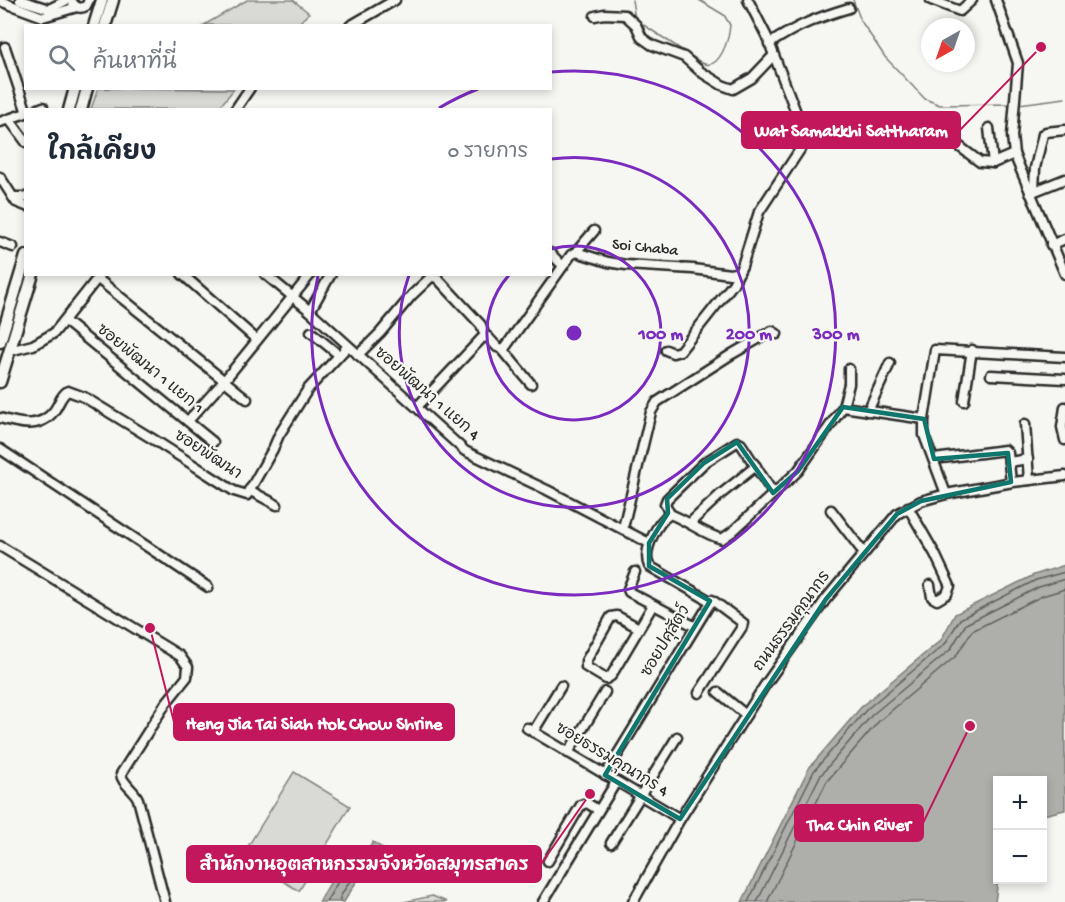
<!DOCTYPE html>
<html lang="th">
<meta charset="utf-8">
<style>
body{margin:0;font-family:"Gochi Hand","Playpen Sans Thai",sans-serif;background:#f2f2f3;color:#1f2937}
.controls{position:absolute;right:18px;bottom:18px;display:grid;overflow:hidden;border-radius:0px;box-shadow:0 3px 9px #0003}
.controls button{width:54px;height:54px;display:grid;place-items:center;padding:0;border:0;border-bottom:2px solid #e0e1e3;background:#fff;color:#1f2937;font:30px sans-serif}
.compass{position:absolute;left:921px;top:18px;width:54px;height:54px;border-radius:50%;background:#fff;box-shadow:0 3px 9px #0003;rotate:220deg}
.list{margin:0;padding:0;list-style:none}
h2{display:flex;justify-content:space-between;align-items:center;height:78px;margin:0;padding:0 24px;font-size:26px}
h2 small{font-size:20px;font-weight:400;color:#747a83}
.icon{flex:none;width:33px;height:33px;fill:none;stroke:currentColor;stroke-width:2;stroke-linecap:round;stroke-linejoin:round}
.map{position:relative;flex:none;width:1065px;height:902px;overflow:hidden}
.search{position:absolute;background:#fff;box-shadow:0 3px 9px #0003;left:24px;top:24px;width:528px;height:66px;display:flex;align-items:center;gap:15px;box-sizing:border-box;padding:0 21px;border-radius:0px;color:#747a83;font-size:22px}
.panel{position:absolute;background:#fff;box-shadow:0 3px 9px #0003;left:24px;top:108px;width:528px;height:168px;border-radius:0px}
.map>svg:first-child{display:block}
.green{fill:#d9d9d5;stroke:#828280;stroke-width:1.5}
.water{fill:#aeaeab;stroke:#7a7a78;stroke-width:1.5}
.lines{fill:none;stroke-linecap:round;stroke-linejoin:round}
.shore{stroke:#5f5f5e;stroke-width:1.5}
.stream{stroke:#7a7a78;stroke-width:1.5}
.minor-casing{stroke:#2b2b2b;stroke-width:13}
.major-casing{stroke:#2b2b2b;stroke-width:15}
.minor{stroke:#f6f6f2;stroke-width:8}
.major{stroke:#f6f6f2;stroke-width:10}
.marked{fill:none;stroke:#0f766e;stroke-width:4.5;stroke-linejoin:round}
.ring{fill:none;stroke:#7b2cbf;stroke-width:3}
.labels{text-anchor:middle;dominant-baseline:central;stroke-width:4.5;stroke-linejoin:round;paint-order:stroke}
.street-label{font-size:16px;fill:#2b2b2b;stroke:#f6f6f2}
.centre{fill:#7b2cbf;stroke:#f6f6f2;stroke-width:3}
.ring-label{font-size:18px;text-anchor:middle;font-weight:bold;fill:#7b2cbf;stroke:#f6f6f2;stroke-width:4.5;stroke-linejoin:round;paint-order:stroke}
.leader{fill:none;stroke:#c2185b;stroke-width:2}
.callout-dot{fill:#c2185b;stroke:#f6f6f2;stroke-width:2}
.callout{fill:#c2185b;stroke:#c2185b;stroke-width:2}
.callout-label{font-size:18px;text-anchor:middle;font-weight:bold;fill:#fff}
</style>
<div class="map">
<svg width="1065" height="902" viewBox="0 0 1065 902">
<rect width="100%" height="100%" fill="#f6f6f2"/>
<filter id="ink" filterUnits="userSpaceOnUse"><feTurbulence type="fractalNoise" baseFrequency=".0167" numOctaves="2"/><feDisplacementMap in="SourceGraphic" scale="12" xChannelSelector="R" yChannelSelector="G"/><feConvolveMatrix kernelMatrix="1 2 1 2 8 2 1 2 1" color-interpolation-filters="sRGB"/></filter>
<g filter="url(#ink)">
<g class="green">
<polygon points="247,0 293,0 309,13 297,25 204,25"/>
<polygon points="98,89 98,88 234,89 218,109 91,109"/>
<polygon points="294,772 350,806 299,891 242,856"/>
<polygon points="432,896 447,902 404,902"/>
</g>
<g class="water">
<polygon points="1065,565 1065,810 1043,815 1042,780 998,780 998,880 995,902 742,902 809,768 863,705 941,640 955,614 1034,575"/>
<polygon points="373,842 382,848 371,866 361,861"/>
<polygon points="341,864 360,876 344,902 319,902"/>
</g>
<g class="lines">
<g class="shore">
<polyline points="326,902 342,875 344,874 351,879 340,897 340,902"/>
<polyline points="748,902 814,771 867,709 945,644 960,619 1036,580 1065,572"/>
<polyline points="757,902 820,776 872,715 950,650 966,624 1039,587 1065,579"/>
<polyline points="767,902 827,781 879,721 956,656 972,631 1042,596 1065,589"/>
</g>
<g class="stream">
<polyline points="632,0 635,19"/>
<polyline points="853,0 861,21 885,57 925,99 940,105 1012,104"/>
<path d="M639,22L702,63C720,72 729,38 730,25L724,15L699,0"/>
<polyline points="1019,104 1065,98"/>
</g>
<defs>
<g id="minor">
<polyline points="20,0 49,9 67,0"/>
<polyline points="931,0 960,11 972,0"/>
<polyline points="996,0 1018,63 1012,136 1014,154 1065,274"/>
<polyline points="0,1 43,17 77,7"/>
<path d="M73,3C76,8 81,9 86,6L89,0"/>
<polyline points="595,16 604,14 625,15 636,25 642,38 652,45 684,57 701,72 722,85 733,89 752,78 773,56"/>
<polyline points="350,26 395,0"/>
<path d="M769,44C798,25 816,18 849,8"/>
<polyline points="5,47 26,110"/>
<polyline points="36,110 43,107"/>
<polyline points="235,110 250,88"/>
<polyline points="9,119 26,142"/>
<polyline points="0,122 26,113"/>
<polyline points="931,125 980,162 993,163 1014,154"/>
<polyline points="989,128 993,163"/>
<polyline points="0,177 16,202 26,206"/>
<polyline points="1034,191 1035,168 1043,134 1046,132 1065,130"/>
<polyline points="1030,193 1065,179"/>
<polyline points="13,197 26,197"/>
<polyline points="0,242 13,247"/>
<polyline points="1051,245 1065,239"/>
<polyline points="576,252 594,231"/>
<polyline points="550,253 563,266"/>
<polyline points="182,274 257,340"/>
<polyline points="265,274 310,311 465,451 547,490 649,543"/>
<polyline points="98,279 247,399"/>
<polyline points="310,311 331,274"/>
<polyline points="65,321 213,442"/>
<polyline points="311,332 339,355"/>
<polyline points="502,349 531,384"/>
<polyline points="666,350 673,353 680,351 733,284 742,266 759,212 801,148 799,120 767,37 748,0"/>
<polyline points="9,351 33,345 54,333 100,275"/>
<polyline points="358,355 380,333 412,295 432,276 438,279 481,325 485,336"/>
<polyline points="991,375 1065,379"/>
<polyline points="964,401 972,350"/>
<polyline points="417,407 482,338 488,337 497,347 504,349 571,255 576,252 608,262 626,265 693,269 730,274 739,272"/>
<polyline points="843,407 849,384 849,369"/>
<polyline points="1065,407 1062,427 1065,440"/>
<polyline points="868,411 890,363"/>
<path d="M0,418C20,424 40,429 54,411C60,403 60,396 68,391L84,397L156,441L234,491L247,495L273,449L279,435L308,389L348,346"/>
<polyline points="188,421 224,381 311,274"/>
<polyline points="1025,424 1029,480"/>
<polyline points="0,449 208,587"/>
<polyline points="934,459 1005,450 1008,453 1011,482"/>
<polyline points="1009,462 1028,459"/>
<polyline points="249,490 277,505"/>
<polyline points="946,494 924,435 924,419 935,350 1065,357"/>
<polyline points="908,507 935,554 950,586 947,594 937,600 932,597 930,585"/>
<polyline points="831,510 864,553"/>
<polyline points="670,514 665,504 667,499 704,463 737,442 741,444 773,493"/>
<polyline points="690,523 721,494 756,466"/>
<polyline points="623,528 651,412 657,402 732,354 772,331 777,334"/>
<path d="M0,546L180,656L188,667L187,677L166,703L121,774C122,784 134,789 138,799L165,902"/>
<polyline points="635,572 628,589 629,592 694,626"/>
<path d="M710,601L649,566C642,551 657,522 670,514C688,521 703,534 722,539L732,532L798,471L843,407L924,419"/>
<polyline points="639,628 617,616 611,617 586,661 586,667 606,679 611,676 653,605"/>
<polyline points="718,692 746,715"/>
<polyline points="527,728 680,819"/>
<polyline points="533,732 561,686"/>
<polyline points="568,753 605,692"/>
<polyline points="605,775 712,600 743,623 742,627 699,693"/>
<polyline points="611,843 677,737"/>
<polyline points="548,861 581,805 587,803 598,810"/>
<polyline points="543,902 616,782"/>
<polyline points="633,902 680,819 765,685 826,599 897,514 921,501 946,494 1013,482 1065,476"/>
</g>
<g id="major">
<polyline points="94,26 102,0"/>
<polyline points="105,26 113,0"/>
<polyline points="69,110 75,88"/>
<polyline points="81,110 87,88"/>
<polyline points="0,342 26,256"/>
<polyline points="0,382 33,274"/>
</g>
</defs>
<use href="#minor" class="minor-casing"/>
<use href="#major" class="major-casing"/>
<use href="#minor" class="minor"/>
<use href="#major" class="major"/>
</g>
</g>
<path class="marked" d="M843,407L924,419L934,459L1008,453L1011,482L921,501L897,514L826,599L680,819L605,775L710,601L649,566V543L668,513L667,499L704,463L737,442L773,493L798,471Z"/>
<g class="ring">
<path d="M551 249A87 87 0 1 1 509 275"/>
<path d="M551 159A175 175 0 1 1 409 275"/>
<path d="M439 108A262 262 0 0 1 478 89M551 72A262 262 0 1 1 318 276"/>
</g>
<g class="labels">
<g class="street-label">
<text transform="translate(645 249) rotate(6)">Soi Chaba</text>
<text transform="translate(149 370) rotate(39)">ซอยพัฒนา 1 แยก 1</text>
<text transform="translate(426 395) rotate(41)">ซอยพัฒนา 1 แยก 4</text>
<text transform="translate(207 456) rotate(33)">ซอยพัฒนา</text>
<text transform="translate(793 622) rotate(-54)">ถนนธรรมคุณากร</text>
<text transform="translate(667 642) rotate(-59)">ซอยปศุสัตว์</text>
<text transform="translate(611 761) rotate(31)">ซอยธรรมคุณากร 4</text>
</g>
</g>
<circle cx="574" cy="333" r="9" class="centre"/>
<g class="ring-label">
<text x="661" y="339">100 m</text>
<text x="749" y="339">200 m</text>
<text x="836" y="339">300 m</text>
</g>
<path class="leader" d="M1041 47L960 130M150 628L174 722M970 726L923 823M590 794L541 864"/>
<g class="callout-dot">
<circle cx="1041" cy="47" r="6"/>
<circle cx="150" cy="628" r="6"/>
<circle cx="970" cy="726" r="6"/>
<circle cx="590" cy="794" r="6"/>
</g>
<g class="callout">
<rect x="742" y="112" width="218" height="36" rx="6"/>
<rect x="174" y="704" width="280" height="36" rx="6"/>
<rect x="795" y="805" width="128" height="36" rx="6"/>
<rect x="187" y="846" width="354" height="36" rx="6"/>
</g>
<g class="callout-label">
<text x="851" y="136">Wat Samakkhi Sattharam</text>
<text x="314" y="729">Heng Jia Tai Siah Hok Chow Shrine</text>
<text x="859" y="830">Tha Chin River</text>
<text x="364" y="870">สำนักงานอุตสาหกรรมจังหวัดสมุทรสาคร</text>
</g>
</svg>
<div class="controls">
<button>+</button>
<button>−</button>
</div>
<svg class="compass" viewBox="-18 -18 36 36"><path d="M0-13l5 13h-10z" fill="#e53935"/><path d="M0 13l5-13h-10z" fill="#747a83"/></svg>
<div class="search"><svg class="icon" aria-label="search" viewBox="0 0 24 24"><circle cx="10" cy="10" r="6"/><path d="M15 15l6 6"/></svg>ค้นหาที่นี่</div>
<section class="panel">
<h2>ใกล้เคียง<small>0 รายการ</small></h2>
<ul class="list">
</ul>
</section>
</div>
